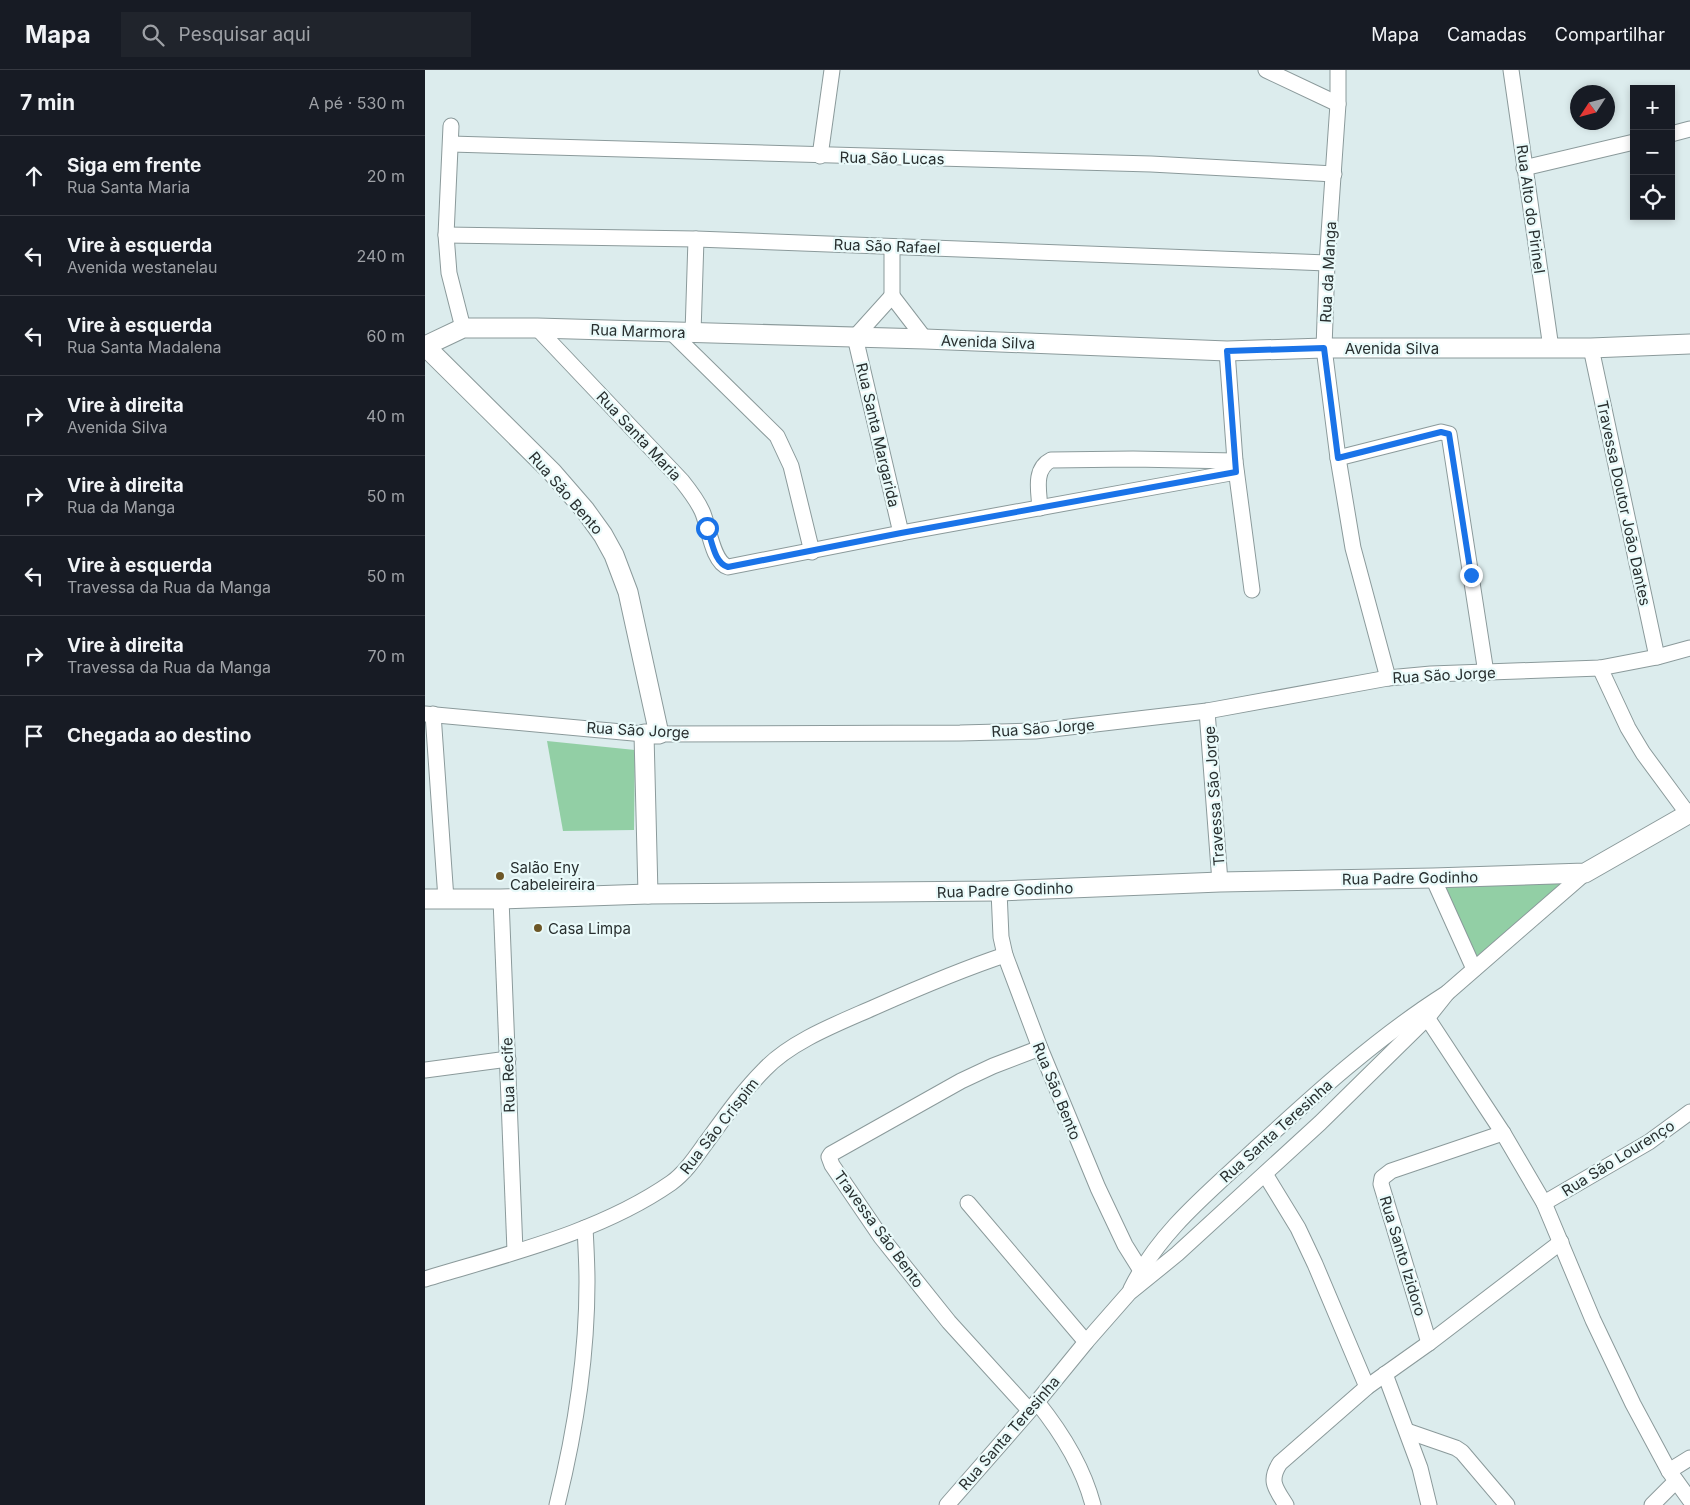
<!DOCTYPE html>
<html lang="pt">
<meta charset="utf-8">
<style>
body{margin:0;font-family:Inter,sans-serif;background:#20242c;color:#f1f3f6}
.controls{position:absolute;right:15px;top:15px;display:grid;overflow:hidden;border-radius:0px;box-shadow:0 2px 8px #0003}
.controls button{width:45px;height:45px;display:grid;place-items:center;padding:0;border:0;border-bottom:1px solid #363941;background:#171b24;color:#f1f3f6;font:25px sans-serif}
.compass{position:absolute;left:1145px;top:15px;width:45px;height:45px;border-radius:50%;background:#171b24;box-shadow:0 2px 8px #0003;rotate:234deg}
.stop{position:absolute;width:15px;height:15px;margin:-11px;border:4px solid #1a73e8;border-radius:50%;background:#fff}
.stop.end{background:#1a73e8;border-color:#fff;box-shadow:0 1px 5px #0008}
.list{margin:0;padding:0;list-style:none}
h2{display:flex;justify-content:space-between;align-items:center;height:65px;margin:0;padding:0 20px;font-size:21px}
h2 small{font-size:16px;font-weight:400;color:#9ea1a6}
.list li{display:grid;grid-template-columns:32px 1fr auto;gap:15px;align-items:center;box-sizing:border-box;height:80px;padding:0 20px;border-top:1px solid #363941}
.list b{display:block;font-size:19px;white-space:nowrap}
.list p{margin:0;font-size:16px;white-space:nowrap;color:#9ea1a6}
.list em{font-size:16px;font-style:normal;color:#9ea1a6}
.icon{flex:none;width:28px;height:28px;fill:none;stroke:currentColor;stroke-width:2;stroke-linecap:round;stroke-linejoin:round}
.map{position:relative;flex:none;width:1265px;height:1435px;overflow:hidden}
header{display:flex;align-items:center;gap:30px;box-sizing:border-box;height:70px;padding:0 25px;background:#171b24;border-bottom:1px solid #363941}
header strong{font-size:24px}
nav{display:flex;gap:28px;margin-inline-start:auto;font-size:18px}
.search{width:350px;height:45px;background:#20242c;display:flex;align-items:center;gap:12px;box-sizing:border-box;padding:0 18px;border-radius:0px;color:#9ea1a6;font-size:19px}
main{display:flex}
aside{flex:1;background:#171b24}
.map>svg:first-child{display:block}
.green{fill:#92cfa5}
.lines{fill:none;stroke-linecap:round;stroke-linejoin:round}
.minor-casing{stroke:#8b9a9b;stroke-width:17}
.tertiary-casing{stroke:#8b9a9b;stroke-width:21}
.minor{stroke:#fff;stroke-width:15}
.tertiary{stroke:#fff;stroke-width:19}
.route{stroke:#1a73e8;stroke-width:6}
.poi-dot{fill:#6d5727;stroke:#e9fafa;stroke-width:2}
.labels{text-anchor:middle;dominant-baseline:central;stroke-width:4.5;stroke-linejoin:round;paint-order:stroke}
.street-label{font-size:15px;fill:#282f2f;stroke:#e9fafa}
.poi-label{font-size:15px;fill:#282f2f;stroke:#e9fafa;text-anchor:start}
</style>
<header>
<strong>Mapa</strong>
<div class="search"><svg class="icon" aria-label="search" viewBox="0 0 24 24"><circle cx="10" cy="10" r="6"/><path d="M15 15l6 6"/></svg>Pesquisar aqui</div>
<nav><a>Mapa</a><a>Camadas</a><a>Compartilhar</a></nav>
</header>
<main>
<aside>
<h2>7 min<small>A pé · 530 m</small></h2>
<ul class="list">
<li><svg class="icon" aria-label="ahead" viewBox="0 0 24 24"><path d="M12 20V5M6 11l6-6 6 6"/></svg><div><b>Siga em frente</b><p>Rua Santa Maria</p></div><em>20 m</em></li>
<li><svg class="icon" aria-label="left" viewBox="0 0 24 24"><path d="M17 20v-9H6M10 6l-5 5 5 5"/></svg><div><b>Vire à esquerda</b><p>Avenida westanelau</p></div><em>240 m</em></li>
<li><svg class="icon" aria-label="left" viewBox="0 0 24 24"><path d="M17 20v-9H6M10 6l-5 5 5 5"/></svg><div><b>Vire à esquerda</b><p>Rua Santa Madalena</p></div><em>60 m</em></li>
<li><svg class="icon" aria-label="right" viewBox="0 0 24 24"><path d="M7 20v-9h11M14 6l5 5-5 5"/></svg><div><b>Vire à direita</b><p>Avenida Silva</p></div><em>40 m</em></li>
<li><svg class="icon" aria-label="right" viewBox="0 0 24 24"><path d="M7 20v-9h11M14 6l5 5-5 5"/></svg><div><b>Vire à direita</b><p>Rua da Manga</p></div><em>50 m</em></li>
<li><svg class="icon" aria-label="left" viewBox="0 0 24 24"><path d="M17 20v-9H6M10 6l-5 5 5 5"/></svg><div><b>Vire à esquerda</b><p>Travessa da Rua da Manga</p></div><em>50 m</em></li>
<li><svg class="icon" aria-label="right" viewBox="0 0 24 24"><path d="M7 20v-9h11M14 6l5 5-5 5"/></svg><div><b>Vire à direita</b><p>Travessa da Rua da Manga</p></div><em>70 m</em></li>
<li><svg class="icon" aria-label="arrive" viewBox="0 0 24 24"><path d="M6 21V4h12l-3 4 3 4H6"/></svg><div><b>Chegada ao destino</b></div></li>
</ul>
</aside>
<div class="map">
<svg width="1265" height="1435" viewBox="0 0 1265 1435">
<rect width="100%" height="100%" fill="#dceced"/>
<g class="green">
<polygon points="122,671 210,680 209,760 138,761"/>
<polygon points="1146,809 1052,891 1015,812"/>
</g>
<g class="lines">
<defs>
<g id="minor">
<polyline points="841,0 913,34"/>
<polyline points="913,0 913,34 902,193 899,278 913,388 928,478 963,608"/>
<polyline points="1086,0 1126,278"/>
<polyline points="26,56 21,165 24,203 38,258"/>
<polyline points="1246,64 1265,59"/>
<polyline points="26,74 726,94 909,104"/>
<polyline points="395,86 407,0"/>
<polyline points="1099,98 1209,72"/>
<polyline points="21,165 271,169 902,193"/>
<polyline points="467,177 467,226"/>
<path d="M112,258L257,411C265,421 272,430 277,441C284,456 287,492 303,497L476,463L811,402"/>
<polyline points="246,262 352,366 366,396 387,482"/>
<polyline points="268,263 271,169"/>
<polyline points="1166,278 1232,587"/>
<polyline points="802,281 810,391 827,520"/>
<polyline points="913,388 1016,362 1024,364 1061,603"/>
<path d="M615,438C614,422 608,399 626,390L708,389L810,391"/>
<polyline points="476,463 430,267 467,226 500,269"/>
<polyline points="1175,598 1203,658 1218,683 1263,744"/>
<polyline points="782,641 795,812"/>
<polyline points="0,644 219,664"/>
<polyline points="8,644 21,829"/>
<polyline points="234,664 535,663 610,661 782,641 963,608 1006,604 1175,598 1232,587 1265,578"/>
<polyline points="1008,808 1049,899"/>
<polyline points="574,821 576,867 580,885 615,978 673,1118 700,1175 720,1207"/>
<polyline points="76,829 90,1181"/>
<polyline points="997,940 1078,1063 1119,1133 1168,1250 1208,1334 1244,1401 1265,1430"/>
<polyline points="0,1000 83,989"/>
<polyline points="840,1104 873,1158 890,1194 942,1317"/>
<polyline points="543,1133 661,1272"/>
<polyline points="1119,1133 1224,1072 1265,1042"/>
<path d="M0,1209C82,1184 174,1163 246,1113C260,1103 270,1088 280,1074C299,1048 317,1022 339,1000C366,971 414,953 450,937C493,918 535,900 580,885"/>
<path d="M706,1219C734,1162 782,1124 828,1081C889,1025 951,968 1022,923L1160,803"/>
<polyline points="1004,1273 956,1114 957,1108 966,1101 1078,1063"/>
<polyline points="960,1304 995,1398 1004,1435"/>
<path d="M612,1332C637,1363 658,1397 668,1435"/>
<polyline points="604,1340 524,1252 456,1167 407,1095 404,1087 406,1084 536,1011 568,996 615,978"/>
<polyline points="982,1361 1031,1378 1037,1382 1082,1435"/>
<polyline points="1244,1401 1265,1388"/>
<path d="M132,1435C150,1363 162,1286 162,1212C162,1194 161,1176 160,1158"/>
<polyline points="522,1435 612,1332 661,1272 704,1223 752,1184 895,1053 1003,947 1022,923"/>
<path d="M861,1435C851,1419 843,1411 855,1393L942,1317L1004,1273L1136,1172"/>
<polyline points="1227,1435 1251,1411"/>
</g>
<g id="tertiary">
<polyline points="0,276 38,258 112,258 500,269 802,281 899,278 1166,278 1265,274"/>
<polyline points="0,276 127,402 160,440 178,465 189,485 203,522 234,664 219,664 223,824"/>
<polyline points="0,829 76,829 223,824 574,821 795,812 1008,808 1160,803 1265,743"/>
</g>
</defs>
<use href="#minor" class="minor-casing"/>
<use href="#tertiary" class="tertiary-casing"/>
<use href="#minor" class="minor"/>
<use href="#tertiary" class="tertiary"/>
</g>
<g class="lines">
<path class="route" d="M282,458C287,470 289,493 303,497L476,463L811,402L802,281L899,278L913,388L1016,362L1024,364L1046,505"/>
</g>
<g class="poi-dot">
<circle cx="75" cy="806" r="5"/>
<circle cx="113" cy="858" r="5"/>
</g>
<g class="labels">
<g class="street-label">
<text transform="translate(467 88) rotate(1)">Rua São Lucas</text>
<text transform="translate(1106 139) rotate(82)">Rua Alto do Pirinel</text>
<text transform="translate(462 176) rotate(2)">Rua São Rafael</text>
<text transform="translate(903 202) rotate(-87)">Rua da Manga</text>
<text transform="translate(213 261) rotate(2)">Rua Marmora</text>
<text transform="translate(563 272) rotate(2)">Avenida Silva</text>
<text x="967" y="278">Avenida Silva</text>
<text transform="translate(453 365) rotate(77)">Rua Santa Margarida</text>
<text transform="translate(214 366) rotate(47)">Rua Santa Maria</text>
<text transform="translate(141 423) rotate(49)">Rua São Bento</text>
<text transform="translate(1199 433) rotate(78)">Travessa Doutor João Dantes</text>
<text transform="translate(1019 605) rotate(-3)">Rua São Jorge</text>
<text transform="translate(618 658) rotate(-4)">Rua São Jorge</text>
<text transform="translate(213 660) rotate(3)">Rua São Jorge</text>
<text transform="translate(789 726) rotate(-94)">Travessa São Jorge</text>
<text transform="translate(985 808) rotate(-1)">Rua Padre Godinho</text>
<text transform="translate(580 820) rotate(-2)">Rua Padre Godinho</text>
<text transform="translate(83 1005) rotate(-92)">Rua Recife</text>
<text transform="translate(632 1021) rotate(68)">Rua São Bento</text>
<text transform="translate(294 1056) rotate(-52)">Rua São Crispim</text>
<text transform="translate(851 1061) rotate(-42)">Rua Santa Teresinha</text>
<text transform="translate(1193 1088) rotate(-32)">Rua São Lourenço</text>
<text transform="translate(454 1159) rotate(54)">Travessa São Bento</text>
<text transform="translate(978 1186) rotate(73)">Rua Santo Izidoro</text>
<text transform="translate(584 1363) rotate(-49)">Rua Santa Teresinha</text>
</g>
<g class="poi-label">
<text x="85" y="797">Salão Eny<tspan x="85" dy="17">Cabeleireira</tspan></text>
<text x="123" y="858">Casa Limpa</text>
</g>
</g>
</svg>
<div class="controls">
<button>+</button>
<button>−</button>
<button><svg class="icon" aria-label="locate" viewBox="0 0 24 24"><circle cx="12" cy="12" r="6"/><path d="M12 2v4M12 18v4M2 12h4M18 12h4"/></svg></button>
</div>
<svg class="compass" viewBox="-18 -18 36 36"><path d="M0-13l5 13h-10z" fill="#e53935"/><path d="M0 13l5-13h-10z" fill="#9ea1a6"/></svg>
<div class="stop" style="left:282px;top:458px"></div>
<div class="stop end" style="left:1046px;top:505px"></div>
</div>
</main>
